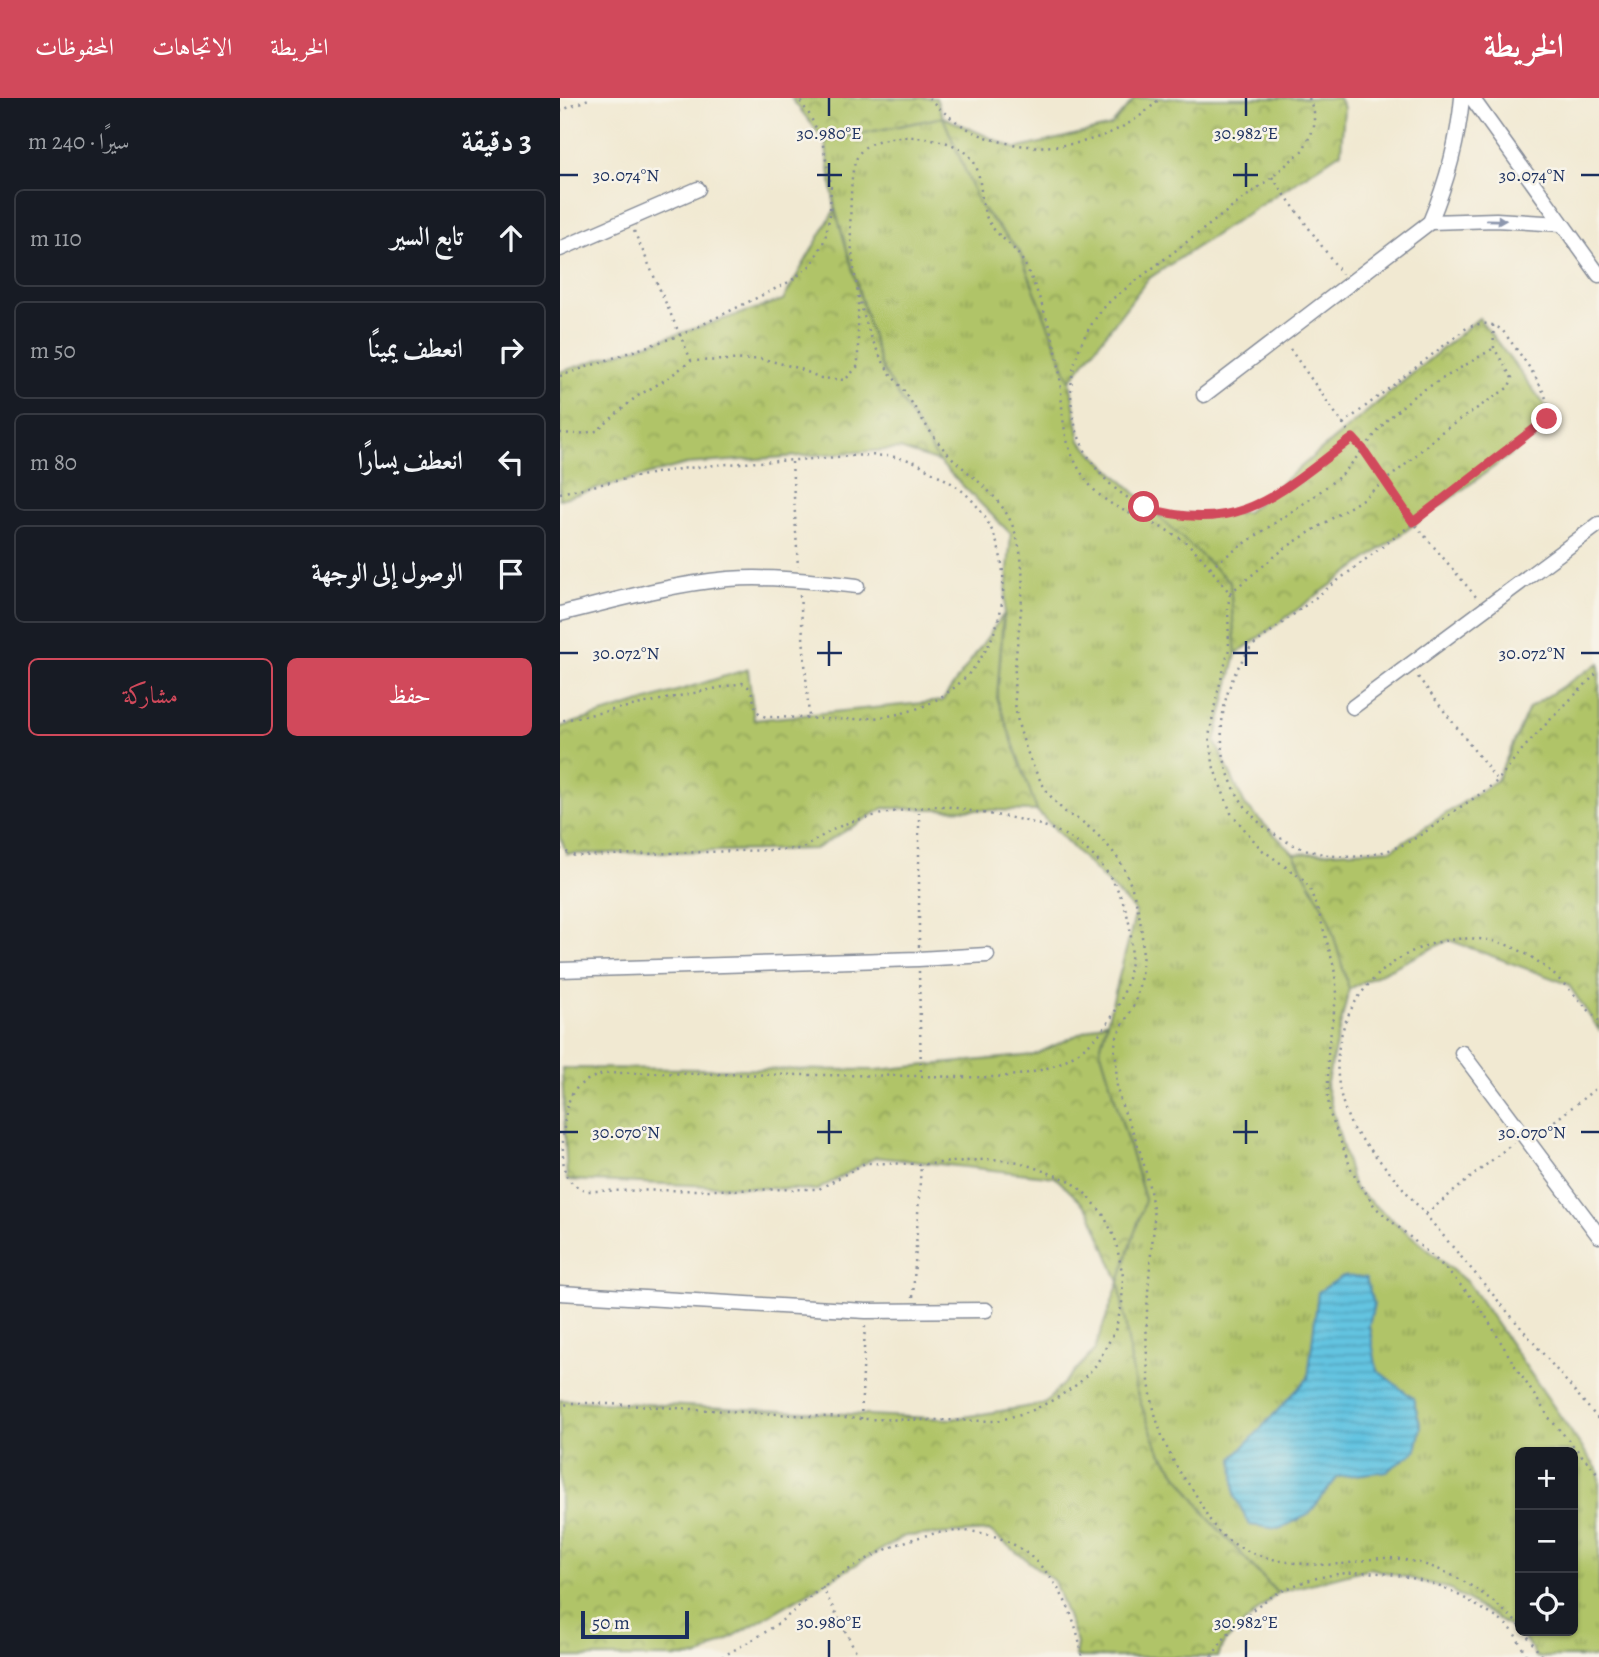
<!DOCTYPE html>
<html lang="ar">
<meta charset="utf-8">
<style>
body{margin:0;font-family:Alegreya,Amiri,serif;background:#20242c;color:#f1f3f6;direction:rtl}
.controls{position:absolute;right:21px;bottom:21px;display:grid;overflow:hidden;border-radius:10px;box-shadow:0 2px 5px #0004}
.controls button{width:63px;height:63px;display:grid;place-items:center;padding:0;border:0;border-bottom:2px solid #363941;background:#171b24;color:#f1f3f6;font:35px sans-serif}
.scale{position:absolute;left:21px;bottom:18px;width:108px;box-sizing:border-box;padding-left:7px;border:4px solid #1b2f5e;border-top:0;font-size:19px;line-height:24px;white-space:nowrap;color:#1b2f5e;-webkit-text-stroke:5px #f7f3e8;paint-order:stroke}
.stop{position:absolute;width:21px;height:21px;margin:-16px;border:5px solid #d1495b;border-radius:50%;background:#fff}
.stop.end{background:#d1495b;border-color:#fff;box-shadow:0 2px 7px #0008}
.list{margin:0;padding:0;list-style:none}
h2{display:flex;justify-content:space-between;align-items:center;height:91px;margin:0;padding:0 28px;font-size:30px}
h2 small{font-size:23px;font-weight:400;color:#9ea1a6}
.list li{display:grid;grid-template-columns:46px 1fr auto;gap:21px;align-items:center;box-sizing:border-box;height:98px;margin:0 14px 14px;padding:0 14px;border:2px solid #363941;border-radius:10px}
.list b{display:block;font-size:26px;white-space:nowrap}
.list em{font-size:23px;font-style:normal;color:#9ea1a6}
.actions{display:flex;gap:14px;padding:21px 28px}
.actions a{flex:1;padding:16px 0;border:2px solid #d1495b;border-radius:10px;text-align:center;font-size:24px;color:#d1495b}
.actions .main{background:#d1495b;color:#fff}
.icon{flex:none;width:38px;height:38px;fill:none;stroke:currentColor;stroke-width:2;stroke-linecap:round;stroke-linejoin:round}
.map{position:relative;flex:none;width:1039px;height:1559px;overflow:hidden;direction:ltr}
header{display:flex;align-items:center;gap:42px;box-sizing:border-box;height:98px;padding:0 35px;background:#d1495b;color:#fff}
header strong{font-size:33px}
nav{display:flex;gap:38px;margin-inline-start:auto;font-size:24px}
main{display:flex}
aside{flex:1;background:#171b24}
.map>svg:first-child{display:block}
.grass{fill:url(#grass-tufts);stroke:#667a63;stroke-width:2;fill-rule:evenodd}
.park{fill:url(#park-crowns);stroke:#667a63;stroke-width:2}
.water{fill:url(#water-rules);stroke:#3f7aa0;stroke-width:2}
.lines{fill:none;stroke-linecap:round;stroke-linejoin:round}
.minor-casing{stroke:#868c98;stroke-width:17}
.path{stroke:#868c98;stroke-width:2.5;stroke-dasharray:2 5;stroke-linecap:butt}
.minor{stroke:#fff;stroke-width:14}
.oneway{fill:#8d97ae}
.route{stroke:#d1495b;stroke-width:9}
.ticks{fill:none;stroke:#1b2f5e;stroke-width:2.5}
.ticks-label{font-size:18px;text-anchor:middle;fill:#1b2f5e;stroke:#f7f3e8;stroke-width:5;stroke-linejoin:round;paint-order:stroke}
</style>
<header>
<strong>الخريطة</strong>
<nav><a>الخريطة</a><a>الاتجاهات</a><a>المحفوظات</a></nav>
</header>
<main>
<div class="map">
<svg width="1039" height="1559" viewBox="0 0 1039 1559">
<defs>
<pattern id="grass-tufts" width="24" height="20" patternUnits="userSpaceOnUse" patternTransform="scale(1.75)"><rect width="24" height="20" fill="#b0c468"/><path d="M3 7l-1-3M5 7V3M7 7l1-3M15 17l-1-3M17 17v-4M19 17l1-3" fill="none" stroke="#8ea059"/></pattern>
<pattern id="park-crowns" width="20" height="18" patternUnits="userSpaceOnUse" patternTransform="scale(1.75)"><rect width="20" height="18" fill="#b0c468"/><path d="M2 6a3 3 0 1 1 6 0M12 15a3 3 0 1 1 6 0" fill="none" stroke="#8ea059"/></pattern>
<pattern id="water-rules" width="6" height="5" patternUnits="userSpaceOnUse" patternTransform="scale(1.75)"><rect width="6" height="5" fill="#63c4e1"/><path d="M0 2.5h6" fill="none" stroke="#51a0ba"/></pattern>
</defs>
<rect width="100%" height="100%" fill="#f7f3e8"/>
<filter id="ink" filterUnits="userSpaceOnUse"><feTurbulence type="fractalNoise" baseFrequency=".0143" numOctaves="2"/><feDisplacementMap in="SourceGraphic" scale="14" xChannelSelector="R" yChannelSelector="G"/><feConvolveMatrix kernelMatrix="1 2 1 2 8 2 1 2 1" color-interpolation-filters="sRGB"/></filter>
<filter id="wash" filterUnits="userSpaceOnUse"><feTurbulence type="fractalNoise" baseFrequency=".00686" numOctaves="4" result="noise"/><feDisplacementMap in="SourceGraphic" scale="28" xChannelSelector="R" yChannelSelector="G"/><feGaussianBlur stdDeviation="1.57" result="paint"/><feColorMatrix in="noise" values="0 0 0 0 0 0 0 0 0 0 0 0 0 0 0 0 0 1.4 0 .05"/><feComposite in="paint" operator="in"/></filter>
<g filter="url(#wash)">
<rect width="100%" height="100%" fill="#f1e9d2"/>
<path class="grass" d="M383,19L420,108L459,152L510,283L520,343L670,484L676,556L655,644L685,707L734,756L768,818L789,891L766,988L794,1090L908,1185L1039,1374V1559H976L961,1535L887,1490L810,1470L717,1495L650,1422L597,1349L575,1290L559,1184L585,1101L540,951L576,814L477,713L437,600L451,436L379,364L321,269L275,111L265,43ZM960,1354H1013V1533H960Z"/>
<g class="park">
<polygon points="231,0 376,0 383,19 456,51 551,28 575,0 779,0 784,10 781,54 588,181 510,283 459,152 420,108 383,19 265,43"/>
<polygon points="275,111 321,269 379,364 340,351 126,366 0,401 0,274 223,202"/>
<polygon points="919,220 997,323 676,556 670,484 598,418 687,414"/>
<polygon points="443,517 437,600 477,713 324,710 255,751 7,756 0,738 0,629 188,571 194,622 382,603"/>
<polygon points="1039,565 1039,932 1008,886 889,842 789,891 768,818 734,756 832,751 937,682 969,610"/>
<polygon points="547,923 540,951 585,1102 559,1184 575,1290 597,1349 650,1422 717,1495 664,1545 657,1559 515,1559 517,1545 494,1483 429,1433 345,1438 138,1559 0,1559 0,1302 391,1321 484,1306 534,1253 559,1184 530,1113 495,1079 316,1059 257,1092 7,1082 2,970 316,972 474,957"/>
</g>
<polygon class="water" points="783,1178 806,1180 814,1206 809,1227 817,1272 853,1300 861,1329 856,1353 827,1373 778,1379 748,1417 719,1431 690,1427 675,1399 673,1360 748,1280 758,1194"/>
</g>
<g filter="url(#ink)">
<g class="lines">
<defs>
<g id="minor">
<polyline points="912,0 1039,177"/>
<polyline points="870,124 936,122 1001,126"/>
<polyline points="0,151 138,91"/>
<path d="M644,297L870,124C887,84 898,44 902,0"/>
<path d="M0,516C56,502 111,486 168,481C211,478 254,483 297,488"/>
<polyline points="793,609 1039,426"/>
<polyline points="0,872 358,861 427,857"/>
<polyline points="902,955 1039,1138"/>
<polyline points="0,1195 306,1213 426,1212"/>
</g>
</defs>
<use href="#minor" class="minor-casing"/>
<g class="path">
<path d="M369,0C385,17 404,31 426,39C483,60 558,46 600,0"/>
<path d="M749,0L754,14V30L743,52L712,79L551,202C458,297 539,446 672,416C716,406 757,366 793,340"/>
<polyline points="0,13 31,0"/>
<polyline points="712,79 782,176"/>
<polyline points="74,133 131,262"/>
<polyline points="730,251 793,340 803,350 853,424 917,500"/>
<polyline points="0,278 121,237 231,183 252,166 265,141 270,116 271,86 262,42 249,16 238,0"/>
<path d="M783,326L908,229C922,224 932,224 943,233C955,250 998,302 987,321C983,328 971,335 965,340L692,548C638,617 657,720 742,750C769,760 798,762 826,753C848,747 867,733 886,719C902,707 923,696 938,682C946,673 953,662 961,653C986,625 1013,599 1039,573"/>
<polyline points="0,335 17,336 37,333 76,299 105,282 131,263 203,261 238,270 261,280 285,282 298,268 298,196"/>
<polyline points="232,364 238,469"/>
<path d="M0,395C38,387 76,378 114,372C160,365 206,364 252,361C285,359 325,352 357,365C362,367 366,371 371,373C385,381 398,388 410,400C470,464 445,570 368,606C319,629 258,619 206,619C187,613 200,592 182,585L0,623"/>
<polyline points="650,469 753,399 783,376 827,322 855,297 934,250"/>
<polyline points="670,495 725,450 801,402 844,368 880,335 949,289 952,280 934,250 933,227"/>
<polyline points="240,497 249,619"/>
<polyline points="858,579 937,682"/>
<path d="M0,751L15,758L241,751C260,740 275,728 297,722C318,716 353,710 375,708C388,707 404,712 417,714C458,721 497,725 529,754C603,822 577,947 477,973C441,983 394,978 356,978C287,977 218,977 150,976C115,976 78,973 44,976C31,979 19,985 12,996C3,1010 0,1063 6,1077C11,1086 18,1090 28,1093L259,1091L305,1065L367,1066L432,1061L459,1064L511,1083L528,1098L543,1116L555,1140L563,1178L562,1206L555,1233L536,1267L519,1285L497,1300L473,1312L438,1323L301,1321L32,1305H12L0,1308"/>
<polyline points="359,849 359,712"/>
<polyline points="359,873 361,978"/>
<path d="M1039,923C1011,894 984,859 944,846C913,836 880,840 851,854C782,890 759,961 793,1031L1039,1322"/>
<polyline points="978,1036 1039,988"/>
<polyline points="866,1116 953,1045"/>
<polyline points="353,1199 361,1066"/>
<polyline points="301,1321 305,1227"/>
<polyline points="262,1489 299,1559"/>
<path d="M960,1528C925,1492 881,1464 830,1460C813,1459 797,1465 781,1466C744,1469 690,1463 661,1436C649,1425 643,1408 634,1394C630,1387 624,1381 620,1374C578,1308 585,1229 591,1155C593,1134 596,1128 592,1105C589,1085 584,1064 577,1045C572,1029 563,1014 559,998C555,985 557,974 556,961C556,957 554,953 555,948C556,932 570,919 575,903C589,861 583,809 563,769C554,752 536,734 521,723C509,716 510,719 500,709C480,689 468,659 460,632C440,562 482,490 450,422C434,390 404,375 382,349C369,333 358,315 347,297C340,287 331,278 325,267C296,218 288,152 291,97C292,76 292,51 315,44C339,35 378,38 401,51C426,66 417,95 426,118C434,137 447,141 458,156C472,173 489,226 495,249C505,286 497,324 513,359C539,417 575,411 620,440C641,454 653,476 670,495L668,509L669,551L656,601L649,639L654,671L671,715L701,751L744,782L750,791L760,819L774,869L777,895L768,951V1000L770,1016L792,1073L815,1109L879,1164L907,1194L922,1212L955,1268L990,1321L1039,1377"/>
<polyline points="964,1533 982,1559"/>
<path d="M162,1559C180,1548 200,1539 217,1526C233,1515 247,1500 263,1489C320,1448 404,1405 469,1457C499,1482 517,1520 522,1559"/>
<path d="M652,1559C705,1467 824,1452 911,1504C923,1512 941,1521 951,1531C957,1538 962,1550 967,1559"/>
</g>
<use href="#minor" class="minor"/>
</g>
<defs><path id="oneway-solid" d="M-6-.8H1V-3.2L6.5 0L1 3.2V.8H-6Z" transform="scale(1.75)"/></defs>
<use class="oneway" href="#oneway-solid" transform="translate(936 122) rotate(1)"/>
</g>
<g class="lines" filter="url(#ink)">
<path class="route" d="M584,409C682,439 719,394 793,340L803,351L853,424L987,321"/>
</g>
<path class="ticks" d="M269,0V18M686,0V18M269,65V89M686,65V89M0,77H18M257,77H282M673,77H698M1021,77H1039M269,543V568M686,543V568M0,555H18M257,555H282M673,555H698M1021,555H1039M269,1022V1046M686,1022V1046M0,1034H18M257,1034H282M673,1034H698M1021,1034H1039M269,1542V1559M686,1542V1559"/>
<g class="ticks-label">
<text x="269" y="41">30.980°E</text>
<text x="686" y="41">30.982°E</text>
<text x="66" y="83">30.074°N</text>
<text x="972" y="83">30.074°N</text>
<text x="66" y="561">30.072°N</text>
<text x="972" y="561">30.072°N</text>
<text x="66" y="1040">30.070°N</text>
<text x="972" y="1040">30.070°N</text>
<text x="269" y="1530">30.980°E</text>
<text x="686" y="1530">30.982°E</text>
</g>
</svg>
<div class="controls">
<button>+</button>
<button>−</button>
<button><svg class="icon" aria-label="locate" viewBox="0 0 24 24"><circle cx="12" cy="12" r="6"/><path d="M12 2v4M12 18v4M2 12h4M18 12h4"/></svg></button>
</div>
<div class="scale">50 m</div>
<div class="stop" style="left:584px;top:409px"></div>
<div class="stop end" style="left:987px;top:321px"></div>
</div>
<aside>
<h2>3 دقيقة<small>سيرًا · 240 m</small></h2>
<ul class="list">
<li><svg class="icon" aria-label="ahead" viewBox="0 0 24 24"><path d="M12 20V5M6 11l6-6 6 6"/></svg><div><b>تابع السير</b></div><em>110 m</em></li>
<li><svg class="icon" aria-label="right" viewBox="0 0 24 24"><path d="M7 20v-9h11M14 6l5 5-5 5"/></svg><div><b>انعطف يمينًا</b></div><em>50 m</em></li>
<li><svg class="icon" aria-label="left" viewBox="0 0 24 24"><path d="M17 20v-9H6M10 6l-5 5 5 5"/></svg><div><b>انعطف يسارًا</b></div><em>80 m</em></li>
<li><svg class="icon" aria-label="arrive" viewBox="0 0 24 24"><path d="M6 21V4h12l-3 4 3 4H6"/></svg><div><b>الوصول إلى الوجهة</b></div></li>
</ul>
<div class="actions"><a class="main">حفظ</a><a>مشاركة</a></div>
</aside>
</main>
